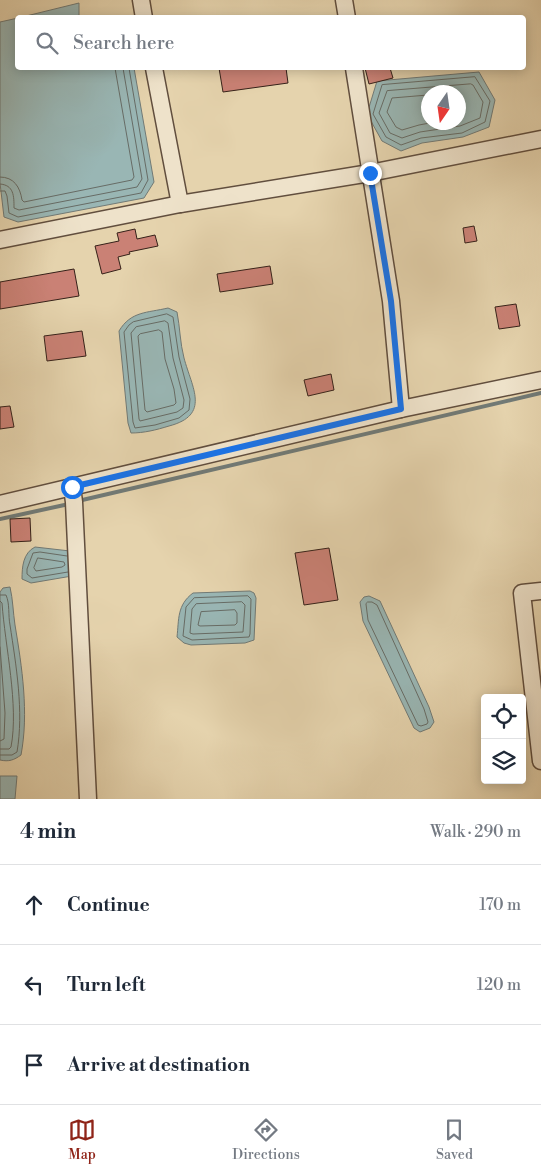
<!DOCTYPE html>
<meta charset="utf-8">
<style>
body{margin:0;font-family:"Libre Bodoni",serif;background:#f2f2f3;color:#1f2937}
.controls{position:absolute;right:15px;bottom:15px;display:grid;overflow:hidden;border-radius:5px;box-shadow:0 2px 12px #0003}
.controls button{width:45px;height:45px;display:grid;place-items:center;padding:0;border:0;border-bottom:1px solid #e0e1e3;background:#fff;color:#1f2937;font:25px sans-serif}
.compass{position:absolute;left:421px;top:85px;width:45px;height:45px;border-radius:50%;background:#fff;box-shadow:0 2px 12px #0003;rotate:193deg}
.stop{position:absolute;width:15px;height:15px;margin:-11px;border:4px solid #1a73e8;border-radius:50%;background:#fff}
.stop.end{background:#1a73e8;border-color:#fff;box-shadow:0 1px 5px #0008}
.list{margin:0;padding:0;list-style:none}
h2{display:flex;justify-content:space-between;align-items:center;height:65px;margin:0;padding:0 20px;font-size:21px}
h2 small{font-size:16px;font-weight:400;color:#747a83}
.list li{display:grid;grid-template-columns:32px 1fr auto;gap:15px;align-items:center;box-sizing:border-box;height:80px;padding:0 20px;border-top:1px solid #e0e1e3}
.list b{display:block;font-size:19px;white-space:nowrap}
.list em{font-size:16px;font-style:normal;color:#747a83}
.icon{flex:none;width:28px;height:28px;fill:none;stroke:currentColor;stroke-width:2;stroke-linecap:round;stroke-linejoin:round}
.map{position:relative;flex:none;width:541px;height:799px;overflow:hidden}
.search{position:absolute;background:#fff;box-shadow:0 2px 12px #0003;left:15px;right:15px;top:15px;height:55px;display:flex;align-items:center;gap:12px;box-sizing:border-box;padding:0 18px;border-radius:5px;color:#747a83;font-size:19px}
.sheet{height:305px;background:#fff}
nav{display:flex;justify-content:space-around;align-items:center;box-sizing:border-box;height:70px;border-top:1px solid #e0e1e3;background:#fff;font-size:14px;color:#747a83}
nav a{display:grid;justify-items:center;gap:2px}
nav .on{color:#8f2418}
.map>svg:first-child{display:block}
.water{fill:#99b6b4;stroke:#717a76;fill-rule:evenodd}
.lines{fill:none;stroke-linecap:round;stroke-linejoin:round}
.shore{stroke:#676c66;stroke-width:1}
.stream{stroke:#717a76;stroke-width:4}
.building{fill:#ca8175;stroke:#352119}
.minor-casing{stroke:#614e3e;stroke-width:19}
.minor{stroke:#eee2ca;stroke-width:16}
.route{stroke:#1a73e8;stroke-width:6}
</style>
<div class="map">
<svg width="541" height="799" viewBox="0 0 541 799">
<rect width="100%" height="100%" fill="#e5d3ad"/>
<filter id="stains"><feTurbulence type="fractalNoise" baseFrequency=".004" numOctaves="4"/><feColorMatrix values="0 0 0 0 .2 0 0 0 0 .09 0 0 0 0 .02 0 0 0 .5 -.17"/></filter>
<radialGradient id="worn" r=".72"><stop offset=".6" stop-color="#630" stop-opacity="0"/><stop offset="1" stop-color="#630" stop-opacity=".3"/></radialGradient>
<g class="water">
<polygon points="79,3 79,17 18,18"/>
<polygon points="18,18 18,68 134,68 154,182 144,198 18,222 4,217 0,183 0,22"/>
<path d="M479,72L495,100L489,127L463,137L422,143L401,151L382,141L367,114L377,81ZM428,92H458V122H428Z"/>
<path d="M168,308L177,312C180,327 180,343 184,358C192,388 211,415 169,426C156,430 144,433 131,433L128,423L119,331C131,311 147,313 168,308Z"/>
<path d="M35,547L70,551L72,576L31,583L22,579C22,567 23,553 35,547Z"/>
<path d="M10,587C13,600 13,612 15,625C22,667 29,713 21,755C14,760 9,762 0,760V592L3,588Z"/>
<path d="M250,591L254,593L256,598L254,640L245,643L191,645L184,643L177,637C179,619 177,605 193,593Z"/>
<polygon points="369,596 380,601 429,707 434,722 430,728 420,732 414,728 363,621 360,602 364,597"/>
<polygon points="0,776 17,776 15,799 0,799"/>
</g>
<g class="lines">
<g class="shore">
<polygon points="475,77 490,101 485,122 462,133 421,138 401,145 386,137 373,114 382,85"/>
<polygon points="471,84 473,85 483,102 480,118 460,126 420,132 402,138 390,133 379,113 387,91"/>
<polyline points="428,95 392,98 387,112 396,127 402,130 419,125 435,122"/>
<path d="M0,177C14,177 20,187 22,200L24,202L132,180L134,177L115,68"/>
<path d="M0,184C14,185 14,196 14,208L19,210L137,187L142,179L123,68"/>
<polyline points="0,191 5,191 7,196 9,213 18,217 141,193 148,180 129,68"/>
<polygon points="167,314 173,317 179,357 190,399 189,410 179,418 155,425 135,428 133,422 124,332 129,325 133,322"/>
<polygon points="165,321 168,323 173,358 184,400 183,408 177,412 140,421 139,419 131,333 136,327"/>
<polygon points="159,330 162,332 165,359 174,389 176,403 174,405 147,412 145,410 138,336 140,334"/>
<polyline points="67,556 40,552 33,553 27,569 27,574 32,578 68,572"/>
<polygon points="38,558 64,562 65,565 62,567 36,571 34,568"/>
<path d="M0,595H6C10,604 8,615 10,625C16,665 24,711 17,752L12,755H0"/>
<polygon points="248,596 251,599 250,634 249,637 192,640 183,636 186,607 194,598"/>
<path d="M0,601L2,603C5,646 19,705 11,747L9,749H0"/>
<polygon points="242,602 245,605 243,632 193,634 190,633 192,609 196,604"/>
<polygon points="368,602 372,602 377,605 424,709 428,722 427,724 421,726 418,725 368,620 366,604"/>
<polygon points="235,610 237,613 237,623 235,625 200,626 198,625 201,612"/>
<polyline points="0,647 5,713 4,739 0,741"/>
</g>
<g class="stream">
<polyline points="78,501 541,393"/>
<polyline points="0,519 69,504"/>
</g>
</g>
<g class="building">
<polygon points="219,68 286,68 288,83 223,92"/>
<polygon points="365,68 390,68 393,78 369,84"/>
<polygon points="474,226 477,241 465,243 463,228"/>
<polygon points="135,229 137,239 155,235 158,246 129,252 130,254 118,257 121,269 102,274 95,246 119,241 117,233"/>
<polygon points="270,266 273,284 220,292 217,274"/>
<polygon points="74,269 79,296 0,309 0,282"/>
<polygon points="516,304 520,326 499,329 495,307"/>
<polygon points="82,331 86,356 47,361 44,336"/>
<polygon points="331,374 334,390 308,396 304,380"/>
<polygon points="10,406 14,427 0,429 0,407"/>
<polygon points="30,518 31,541 11,542 10,519"/>
<polygon points="329,548 338,600 304,605 295,553"/>
</g>
<g class="lines">
<defs>
<g id="minor">
<polyline points="141,0 144,18"/>
<polyline points="344,0 347,18"/>
<polyline points="154,68 180,204"/>
<polyline points="354,68 391,301 401,409"/>
<polyline points="0,240 180,204 370,173 541,139"/>
<polyline points="72,487 74,502 88,799"/>
<polyline points="0,504 401,409 541,380"/>
<polyline points="541,591 522,593 541,761"/>
</g>
</defs>
<use href="#minor" class="minor-casing"/>
<use href="#minor" class="minor"/>
</g>
<g class="lines">
<polyline class="route" points="72,487 401,409 391,301 370,173"/>
</g>
<rect width="100%" height="100%" filter="url(#stains)"/>
<rect width="100%" height="100%" fill="url(#worn)"/>
</svg>
<div class="controls">
<button><svg class="icon" aria-label="locate" viewBox="0 0 24 24"><circle cx="12" cy="12" r="6"/><path d="M12 2v4M12 18v4M2 12h4M18 12h4"/></svg></button>
<button><svg class="icon" aria-label="layers" viewBox="0 0 24 24"><path d="M12 4l9 5-9 5-9-5zM3 14l9 5 9-5"/></svg></button>
</div>
<svg class="compass" viewBox="-18 -18 36 36"><path d="M0-13l5 13h-10z" fill="#e53935"/><path d="M0 13l5-13h-10z" fill="#747a83"/></svg>
<div class="stop" style="left:72px;top:487px"></div>
<div class="stop end" style="left:370px;top:173px"></div>
<div class="search"><svg class="icon" aria-label="search" viewBox="0 0 24 24"><circle cx="10" cy="10" r="6"/><path d="M15 15l6 6"/></svg>Search here</div>
</div>
<section class="sheet">
<h2>4 min<small>Walk · 290 m</small></h2>
<ul class="list">
<li><svg class="icon" aria-label="ahead" viewBox="0 0 24 24"><path d="M12 20V5M6 11l6-6 6 6"/></svg><div><b>Continue</b></div><em>170 m</em></li>
<li><svg class="icon" aria-label="left" viewBox="0 0 24 24"><path d="M17 20v-9H6M10 6l-5 5 5 5"/></svg><div><b>Turn left</b></div><em>120 m</em></li>
<li><svg class="icon" aria-label="arrive" viewBox="0 0 24 24"><path d="M6 21V4h12l-3 4 3 4H6"/></svg><div><b>Arrive at destination</b></div></li>
</ul>
</section>
<nav>
<a class="on"><svg class="icon" aria-label="map" viewBox="0 0 24 24"><path d="M3 6l6-2 6 2 6-2v14l-6 2-6-2-6 2zM9 4v14M15 6v14"/></svg>Map</a>
<a><svg class="icon" aria-label="directions" viewBox="0 0 24 24"><path d="M12 3l9 9-9 9-9-9zM9 14v-3h6M13 9l2 2-2 2"/></svg>Directions</a>
<a><svg class="icon" aria-label="saved" viewBox="0 0 24 24"><path d="M7 4h10v16l-5-4-5 4z"/></svg>Saved</a>
</nav>
